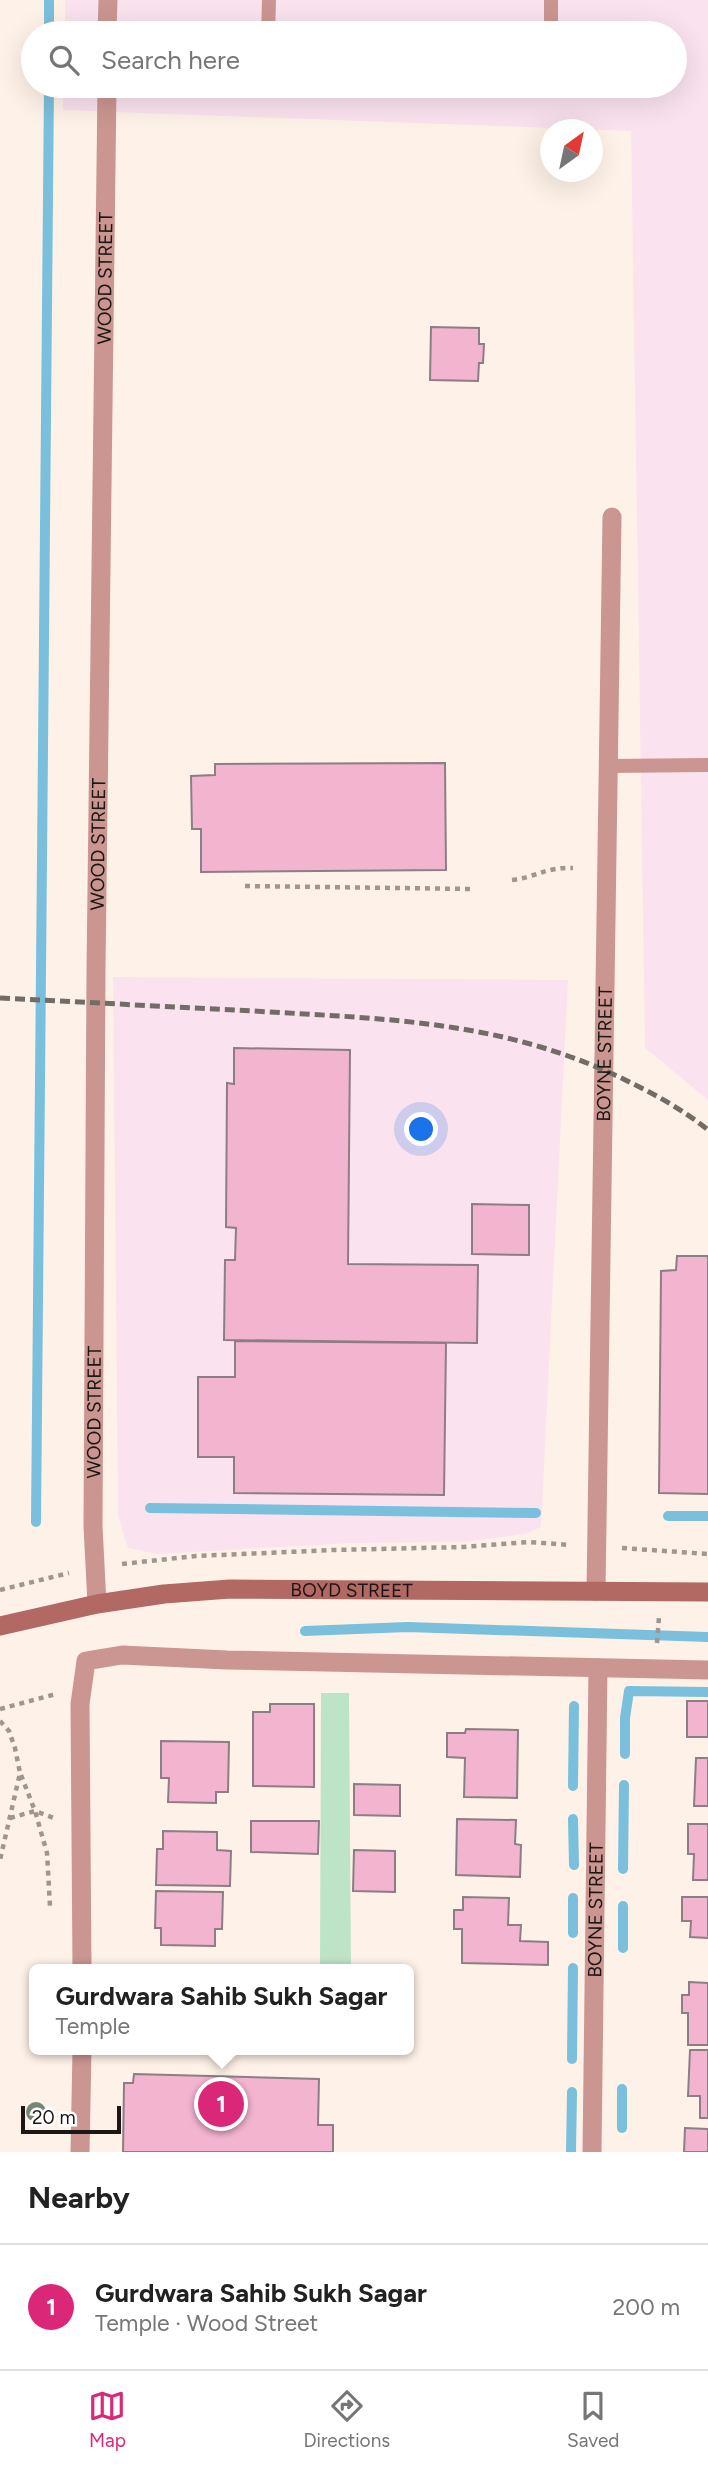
<!DOCTYPE html>
<meta charset="utf-8">
<style>
body{margin:0;font-family:Figtree,sans-serif;background:#f2f2f2;color:#222}
.compass{position:absolute;left:540px;top:119px;width:63px;height:63px;border-radius:50%;background:#fff;box-shadow:0 7px 28px #0002;rotate:33deg}
.scale{position:absolute;left:21px;bottom:18px;width:100px;box-sizing:border-box;padding-left:7px;border:4px solid #1c1714;border-top:0;font-size:19px;line-height:24px;white-space:nowrap;color:#1c1714;-webkit-text-stroke:5px #fff;paint-order:stroke}
.you{position:absolute;left:422px;top:1130px;width:24px;height:24px;margin:-18px;border:5px solid #fff;border-radius:50%;background:#1a73e8;box-shadow:0 0 0 10px #1a73e833}
.badge{display:grid;place-items:center;width:46px;height:46px;border-radius:50%;background:#db2777;color:#fff;font-size:23px;font-weight:700}
.pin{position:absolute;translate:-50% -50%;border:4px solid #fff;box-shadow:0 2px 7px #0006}
.popup{position:absolute;left:29px;top:1964px;width:385px;height:91px;box-sizing:border-box;display:grid;place-content:center;border-radius:10px;background:#fff;filter:drop-shadow(0 2px 5px #0005);font-size:23px;white-space:nowrap;color:#767676}
.popup b{font-size:26px;color:#222}
.popup::after{content:'';position:absolute;left:50%;top:100%;margin-left:-14px;border:14px solid transparent;border-top-color:#fff}
.list{margin:0;padding:0;list-style:none}
h2{display:flex;justify-content:space-between;align-items:center;height:91px;margin:0;padding:0 28px;font-size:30px}
h2 small{font-size:23px;font-weight:400;color:#767676}
.list li{display:grid;grid-template-columns:46px 1fr auto;gap:21px;align-items:center;box-sizing:border-box;height:126px;padding:0 28px;border-top:2px solid #e0e0e0}
.list b{display:block;font-size:26px;white-space:nowrap}
.list p{margin:0;font-size:23px;white-space:nowrap;color:#767676}
.list em{font-size:23px;font-style:normal;color:#767676}
.icon{flex:none;width:38px;height:38px;fill:none;stroke:currentColor;stroke-width:2;stroke-linecap:round;stroke-linejoin:round}
.map{position:relative;flex:none;width:708px;height:2152px;overflow:hidden}
.search{position:absolute;background:#fff;box-shadow:0 7px 28px #0002;left:21px;right:21px;top:21px;height:77px;display:flex;align-items:center;gap:18px;box-sizing:border-box;padding:0 24px;border-radius:38px;color:#767676;font-size:26px}
.sheet{height:217px;background:#fff}
nav{display:flex;justify-content:space-around;align-items:center;box-sizing:border-box;height:98px;border-top:2px solid #e0e0e0;background:#fff;font-size:19px;color:#767676}
nav a{display:grid;justify-items:center;gap:4px}
nav .on{color:#db2777}
.map>svg:first-child{display:block}
.industrial{fill:#fae3ef}
.green{fill:#bee4c8}
.lines{fill:none;stroke-linecap:round;stroke-linejoin:round}
.stream{stroke:#7abfdc;stroke-width:10}
.building{fill:#f3b4d0;stroke:#8c7e84;stroke-width:2}
.path{stroke:#9f968f;stroke-width:4.5;stroke-dasharray:5 5;stroke-linecap:butt}
.service{stroke:#cb9692;stroke-width:14}
.minor{stroke:#cb9692;stroke-width:19}
.secondary{stroke:#b26863;stroke-width:19}
.rail{stroke:#736c66;stroke-width:5;stroke-dasharray:10 5;stroke-linecap:butt}
.tree{fill:#748876}
.labels{text-anchor:middle;dominant-baseline:central;stroke-width:5;stroke-linejoin:round;paint-order:stroke}
.street-label{font-size:19px;fill:#1c1714;stroke:#fff}
</style>
<div class="map">
<svg width="708" height="2152" viewBox="0 0 708 2152">
<rect width="100%" height="100%" fill="#fef2e8"/>
<g class="industrial">
<polygon points="65,0 708,0 708,1100 645,1048 631,131 63,110 63,86 675,86 675,33 65,33"/>
<polygon points="113,977 568,980 541,1527 526,1534 465,1542 352,1543 157,1554 128,1548 118,1516"/>
</g>
<polygon class="green" points="321,1693 349,1693 351,1969 320,1969"/>
<g class="lines">
<g class="stream">
<polyline points="49,33 49,0"/>
<polyline points="150,1508 536,1513"/>
<polyline points="668,1516 708,1516"/>
<polyline points="36,1522 49,86"/>
<polyline points="305,1631 408,1627 708,1637"/>
<polyline points="625,1754 625,1718 629,1691 708,1692"/>
<polyline points="573,1786 574,1706"/>
<polyline points="573,1819 574,1865"/>
<polyline points="623,1869 624,1785"/>
<polyline points="573,1933 573,1898"/>
<polyline points="623,1948 623,1906"/>
<polyline points="572,2059 573,1968"/>
<polyline points="622,2128 622,2089"/>
<polyline points="571,2152 572,2092"/>
</g>
</g>
<g class="building">
<polygon points="431,327 479,328 479,344 484,344 483,363 479,363 478,381 430,380"/>
<polygon points="445,763 446,870 201,872 201,829 192,829 191,776 215,775 215,764"/>
<polygon points="234,1048 350,1050 348,1264 478,1265 477,1343 224,1340 225,1260 235,1260 236,1228 226,1227 227,1083 234,1084"/>
<polygon points="472,1204 529,1205 529,1255 472,1254"/>
<polygon points="677,1256 708,1256 708,1494 659,1493 661,1271 676,1270"/>
<polygon points="235,1341 446,1343 444,1495 234,1493 234,1457 198,1457 198,1377 235,1377"/>
<rect x="687" y="1701" width="21" height="36"/>
<polygon points="270,1704 314,1704 314,1787 253,1786 253,1712 270,1712"/>
<polygon points="466,1729 518,1730 517,1798 464,1797 465,1758 447,1757 447,1733 465,1733"/>
<polygon points="161,1741 229,1742 228,1792 216,1792 216,1803 168,1802 169,1778 161,1778"/>
<polygon points="696,1758 708,1758 708,1806 694,1806"/>
<polygon points="354,1784 400,1785 400,1816 354,1815"/>
<polygon points="457,1819 516,1820 515,1844 521,1845 520,1877 456,1875"/>
<polygon points="251,1821 319,1821 318,1854 251,1852"/>
<polygon points="688,1824 708,1824 708,1880 693,1880 694,1854 688,1854"/>
<polygon points="163,1831 217,1832 217,1850 231,1851 230,1886 156,1885 157,1849 163,1849"/>
<polygon points="354,1850 395,1851 395,1892 353,1891"/>
<polygon points="156,1891 223,1892 222,1929 215,1929 215,1946 161,1945 161,1928 155,1928"/>
<polygon points="463,1897 509,1898 508,1925 521,1925 520,1941 548,1942 548,1965 462,1963 462,1929 454,1929 454,1910 463,1910"/>
<polygon points="682,1897 708,1897 708,1938 690,1937 691,1921 682,1921"/>
<polygon points="689,1982 708,1983 708,2045 688,2045 688,2013 682,2013 682,1995 689,1995"/>
<polygon points="690,2050 708,2050 708,2118 700,2118 700,2096 688,2096"/>
<polygon points="134,2074 319,2079 318,2125 333,2125 333,2152 123,2152 124,2083 133,2083"/>
<polygon points="685,2128 708,2129 708,2152 684,2152"/>
</g>
<g class="lines">
<g class="path">
<path d="M512,880C537,877 545,867 573,868"/>
<polyline points="245,886 473,889"/>
<polyline points="622,1548 708,1554"/>
<polyline points="122,1564 196,1556 334,1550 463,1547 529,1542 571,1545"/>
<polyline points="0,1590 69,1573"/>
<polyline points="657,1643 659,1617"/>
<polyline points="0,1709 56,1694"/>
<polyline points="0,1721 9,1731 15,1748 20,1773 0,1860"/>
<polyline points="21,1775 35,1811 47,1853 50,1906"/>
<polyline points="10,1818 35,1811 54,1818"/>
</g>
<g class="service">
<polyline points="268,33 269,0"/>
<polyline points="551,33 551,0"/>
<polyline points="607,766 708,765"/>
</g>
<g class="minor">
<polyline points="107,33 108,0"/>
<path id="s1" d="M596,1591L612,517"/>
<path id="s2" d="M97,1604L93,1526L96,969L107,86"/>
<polyline points="82,1969 80,1704 86,1661 122,1655 227,1660 708,1670"/>
<polyline points="80,2152 82,2050"/>
<path id="s3" d="M592,2152L598,1668"/>
</g>
<path class="secondary" id="s4" d="M0,1626L97,1604L164,1594L230,1589L708,1592"/>
<path class="rail" d="M0,998C85,1002 170,1007 254,1011C384,1019 497,1020 617,1076C649,1091 681,1108 708,1130"/>
</g>
<circle class="tree" cx="36" cy="2112" r="10"/>
<g class="labels">
<g class="street-label">
<text stroke="none"><textPath href="#s2" startOffset="1326">WOOD STREET</textPath></text>
<text stroke="none"><textPath href="#s2" startOffset="760">WOOD STREET</textPath></text>
<text stroke="none"><textPath href="#s1" startOffset="537">BOYNE STREET</textPath></text>
<text stroke="none"><textPath href="#s2" startOffset="192">WOOD STREET</textPath></text>
<text stroke="none"><textPath href="#s4" startOffset="355">BOYD STREET</textPath></text>
<text stroke="none"><textPath href="#s3" startOffset="242">BOYNE STREET</textPath></text>
</g>
</g>
</svg>
<svg class="compass" viewBox="-18 -18 36 36"><path d="M0-13l5 13h-10z" fill="#e53935"/><path d="M0 13l5-13h-10z" fill="#767676"/></svg>
<div class="scale">20 m</div>
<div class="you"></div>
<div class="pin badge" style="left:221px;top:2104px">1</div>
<div class="popup"><b>Gurdwara Sahib Sukh Sagar</b>Temple</div>
<div class="search"><svg class="icon" aria-label="search" viewBox="0 0 24 24"><circle cx="10" cy="10" r="6"/><path d="M15 15l6 6"/></svg>Search here</div>
</div>
<section class="sheet">
<h2>Nearby<small></small></h2>
<ul class="list">
<li><span class="badge">1</span><div><b>Gurdwara Sahib Sukh Sagar</b><p>Temple · Wood Street</p></div><em>200 m</em></li>
</ul>
</section>
<nav>
<a class="on"><svg class="icon" aria-label="map" viewBox="0 0 24 24"><path d="M3 6l6-2 6 2 6-2v14l-6 2-6-2-6 2zM9 4v14M15 6v14"/></svg>Map</a>
<a><svg class="icon" aria-label="directions" viewBox="0 0 24 24"><path d="M12 3l9 9-9 9-9-9zM9 14v-3h6M13 9l2 2-2 2"/></svg>Directions</a>
<a><svg class="icon" aria-label="saved" viewBox="0 0 24 24"><path d="M7 4h10v16l-5-4-5 4z"/></svg>Saved</a>
</nav>
